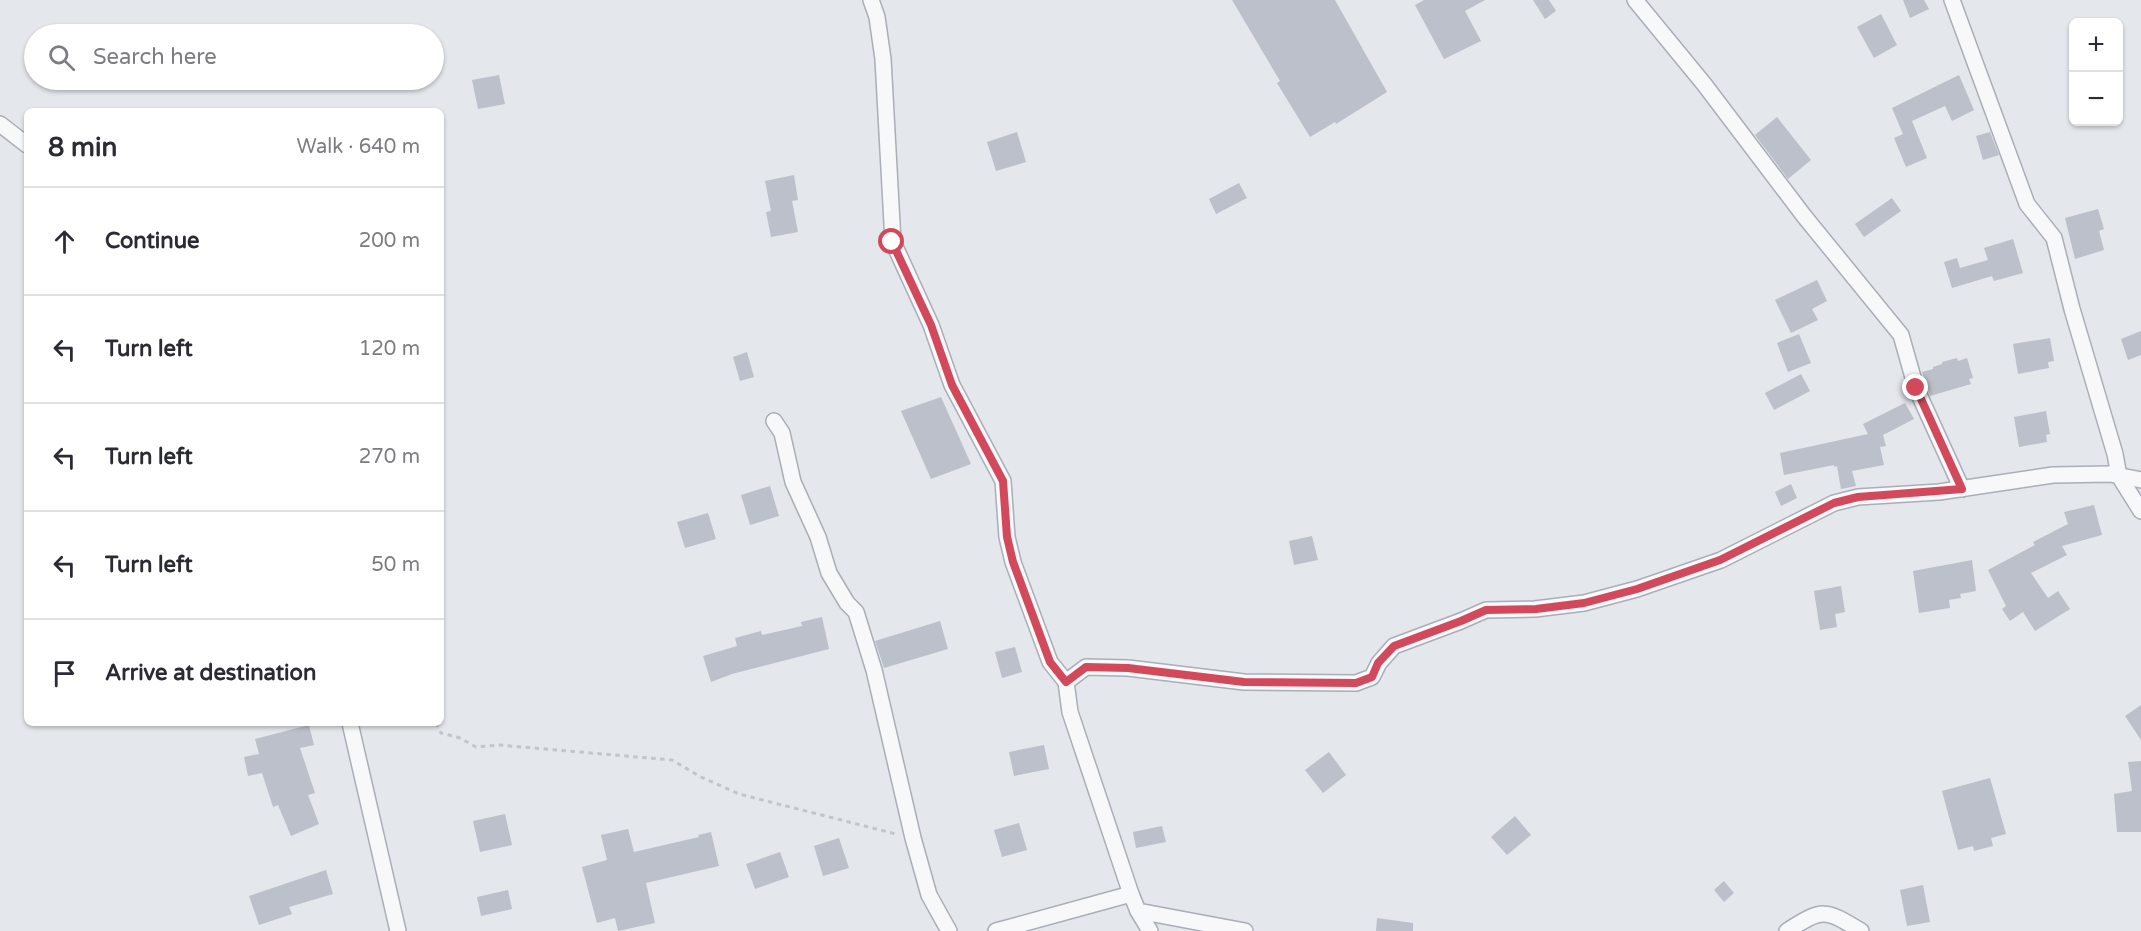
<!DOCTYPE html>
<meta charset="utf-8">
<style>
body{margin:0;font-family:"Varela Round",sans-serif;background:#f7f7f7;color:#2b2b33}
.controls{position:absolute;right:18px;top:18px;display:grid;overflow:hidden;border-radius:9px;box-shadow:0 2px 4px #0004}
.controls button{width:54px;height:54px;display:grid;place-items:center;padding:0;border:0;border-bottom:2px solid #e1e1e2;background:#fff;color:#2b2b33;font:30px sans-serif}
.stop{position:absolute;width:18px;height:18px;margin:-14px;border:4px solid #d1495b;border-radius:50%;background:#fff}
.stop.end{background:#d1495b;border-color:#fff;box-shadow:0 2px 6px #0008}
.list{margin:0;padding:0;list-style:none}
h2{display:flex;justify-content:space-between;align-items:center;height:78px;margin:0;padding:0 24px;font-size:26px}
h2 small{font-size:20px;font-weight:400;color:#7c7c81}
.list li{display:grid;grid-template-columns:39px 1fr auto;gap:18px;align-items:center;box-sizing:border-box;height:108px;padding:0 24px;border-top:2px solid #e1e1e2}
.list b{display:block;font-size:22px;white-space:nowrap}
.list em{font-size:20px;font-style:normal;color:#7c7c81}
.icon{flex:none;width:33px;height:33px;fill:none;stroke:currentColor;stroke-width:2;stroke-linecap:round;stroke-linejoin:round}
.map{position:relative;flex:none;width:2141px;height:931px;overflow:hidden}
.search{position:absolute;background:#fff;box-shadow:0 2px 4px #0004;left:24px;top:24px;width:420px;height:66px;display:flex;align-items:center;gap:15px;box-sizing:border-box;padding:0 21px;border-radius:33px;color:#7c7c81;font-size:22px}
.panel{position:absolute;background:#fff;box-shadow:0 2px 4px #0004;left:24px;top:108px;width:420px;height:618px;border-radius:9px}
.map>svg:first-child{display:block}
.building{fill:#bbc0ca}
.lines{fill:none;stroke-linecap:round;stroke-linejoin:round}
.minor-casing{stroke:#a9aeb7;stroke-width:18}
.path{stroke:#c2c5cb;stroke-width:3;stroke-dasharray:4.5 4.5;stroke-linecap:butt}
.minor{stroke:#f7f8fa;stroke-width:15}
.route{stroke:#d1495b;stroke-width:8}
</style>
<div class="map">
<svg width="2141" height="931" viewBox="0 0 2141 931">
<rect width="100%" height="100%" fill="#e4e7ec"/>
<g class="building">
<polygon points="1232,0 1335,0 1387,92 1336,124 1335,122 1310,137 1277,83 1280,81"/>
<polygon points="1424,0 1485,0 1465,11 1481,41 1444,59 1415,5"/>
<polygon points="1533,0 1549,0 1556,11 1545,19"/>
<polygon points="1903,0 1924,0 1929,9 1910,18"/>
<polygon points="1881,14 1897,45 1874,58 1857,27"/>
<polygon points="499,75 505,104 478,109 472,80"/>
<polygon points="1959,75 1974,110 1952,121 1945,106 1912,121 1927,158 1906,167 1894,138 1903,134 1892,108"/>
<polygon points="1777,117 1811,160 1788,179 1755,135"/>
<polygon points="1017,132 1026,162 996,171 987,142"/>
<polygon points="1990,132 1999,155 1983,160 1976,136"/>
<polygon points="794,175 798,200 792,201 798,232 771,237 766,212 771,211 765,181"/>
<polygon points="1239,183 1247,198 1216,214 1209,199"/>
<polygon points="1892,198 1901,211 1864,237 1855,224"/>
<polygon points="2098,209 2104,229 2099,231 2104,250 2075,259 2065,218"/>
<polygon points="2013,239 2023,273 1994,281 1992,276 1952,288 1944,262 1957,258 1960,268 1988,260 1984,248"/>
<polygon points="1817,280 1827,301 1812,309 1818,320 1791,333 1775,300"/>
<polygon points="2141,331 2141,355 2128,360 2121,339"/>
<polygon points="1799,334 1811,363 1788,372 1777,343"/>
<polygon points="2050,338 2054,361 2048,362 2049,368 2018,374 2013,344"/>
<polygon points="747,352 754,377 740,381 733,357"/>
<polygon points="1957,358 1958,361 1967,358 1973,378 1969,379 1971,384 1930,396 1922,372 1933,369 1933,367 1942,364 1942,362"/>
<polygon points="1801,374 1810,391 1774,410 1765,393"/>
<polygon points="941,397 971,464 931,479 901,411"/>
<polygon points="1905,403 1914,419 1883,435 1886,446 1880,447 1884,465 1852,471 1856,486 1841,489 1837,466 1834,467 1834,465 1784,475 1780,453 1868,434 1863,424"/>
<polygon points="2046,411 2050,434 2046,435 2047,442 2019,447 2014,417"/>
<polygon points="1791,484 1797,498 1781,506 1775,492"/>
<polygon points="770,486 779,516 750,525 741,495"/>
<polygon points="2094,505 2102,535 2062,546 2067,555 2031,573 2048,598 2058,591 2070,609 2035,631 2023,612 2010,621 2002,609 2006,606 1988,570 2035,545 2033,542 2068,524 2064,512"/>
<polygon points="708,513 716,539 685,548 677,522"/>
<polygon points="1312,536 1318,560 1294,565 1289,541"/>
<polygon points="1972,560 1976,591 1960,594 1961,598 1949,600 1950,608 1919,613 1913,571"/>
<polygon points="1841,586 1845,612 1835,614 1837,627 1820,630 1814,591"/>
<polygon points="822,617 829,649 732,674 711,682 703,656 737,646 735,638 761,631 762,635 802,626 801,622"/>
<polygon points="940,621 948,649 884,668 875,641"/>
<polygon points="1015,647 1022,672 1002,678 995,652"/>
<polygon points="2141,705 2141,740 2125,716"/>
<polygon points="309,725 314,745 300,748 315,793 308,795 319,824 291,836 278,805 273,807 262,773 248,776 244,757 259,754 255,739"/>
<polygon points="1044,745 1049,769 1014,776 1009,752"/>
<polygon points="1329,752 1346,775 1323,793 1305,770"/>
<polygon points="2141,761 2141,832 2117,832 2114,794 2132,791 2128,762"/>
<polygon points="1990,778 2006,834 1991,838 1993,846 1974,851 1973,846 1958,850 1942,791"/>
<polygon points="505,814 512,845 480,852 473,821"/>
<polygon points="1515,816 1531,835 1507,855 1491,837"/>
<polygon points="1019,823 1027,850 1002,857 994,830"/>
<polygon points="1162,826 1166,842 1136,848 1133,832"/>
<polygon points="628,829 634,852 699,837 698,835 711,832 719,866 646,883 655,923 618,931 615,918 597,923 582,867 607,860 601,835"/>
<polygon points="839,838 849,868 823,876 814,846"/>
<polygon points="780,852 789,877 755,889 746,864"/>
<polygon points="326,870 333,894 289,907 292,914 259,925 249,896"/>
<polygon points="1724,881 1734,893 1724,902 1714,890"/>
<polygon points="1923,885 1930,922 1907,926 1900,890"/>
<polygon points="508,890 512,909 481,916 477,897"/>
<polygon points="1377,918 1413,923 1413,931 1376,931"/>
</g>
<g class="lines">
<defs>
<g id="minor">
<polyline points="871,0 877,17 883,59 893,242 931,325 952,385 1003,481 1007,537 1013,562 1050,662 1066,682"/>
<polyline points="1635,0 1704,84 1804,216 1901,335 1916,388 1962,489"/>
<polyline points="1952,0 2027,204 2054,238 2072,309 2115,454 2119,476 2141,511"/>
<polyline points="0,124 27,145"/>
<polyline points="774,421 782,433 793,482 818,537 829,573 847,603 856,612 874,670 913,838 929,895 949,931"/>
<polyline points="350,723 398,931"/>
<polyline points="1131,894 1070,712 1066,682 1086,667 1128,668 1244,682 1356,683 1372,677 1379,663 1394,646 1461,621 1486,610 1535,609 1584,603 1637,589 1721,560 1834,503 1858,497 1939,492 2053,475 2110,474 2141,480"/>
<polyline points="1138,911 1150,931"/>
<polyline points="996,931 1131,894 1138,911 1245,931"/>
<path d="M1787,931C1823,908 1825,909 1861,931"/>
</g>
</defs>
<use href="#minor" class="minor-casing"/>
<polyline class="path" points="436,723 441,733 460,738 476,747 499,745 672,760 701,777 739,794 896,834"/>
<use href="#minor" class="minor"/>
</g>
<g class="lines">
<polyline class="route" points="892,242 931,325 952,385 1003,481 1007,537 1013,562 1050,662 1066,682 1086,667 1128,668 1244,682 1356,683 1372,677 1378,663 1394,646 1461,621 1486,610 1536,609 1584,603 1637,589 1720,560 1834,503 1858,497 1962,489 1916,388"/>
</g>
</svg>
<div class="controls">
<button>+</button>
<button>−</button>
</div>
<div class="stop" style="left:892px;top:242px"></div>
<div class="stop end" style="left:1916px;top:388px"></div>
<div class="search"><svg class="icon" aria-label="search" viewBox="0 0 24 24"><circle cx="10" cy="10" r="6"/><path d="M15 15l6 6"/></svg>Search here</div>
<section class="panel">
<h2>8 min<small>Walk · 640 m</small></h2>
<ul class="list">
<li><svg class="icon" aria-label="ahead" viewBox="0 0 24 24"><path d="M12 20V5M6 11l6-6 6 6"/></svg><div><b>Continue</b></div><em>200 m</em></li>
<li><svg class="icon" aria-label="left" viewBox="0 0 24 24"><path d="M17 20v-9H6M10 6l-5 5 5 5"/></svg><div><b>Turn left</b></div><em>120 m</em></li>
<li><svg class="icon" aria-label="left" viewBox="0 0 24 24"><path d="M17 20v-9H6M10 6l-5 5 5 5"/></svg><div><b>Turn left</b></div><em>270 m</em></li>
<li><svg class="icon" aria-label="left" viewBox="0 0 24 24"><path d="M17 20v-9H6M10 6l-5 5 5 5"/></svg><div><b>Turn left</b></div><em>50 m</em></li>
<li><svg class="icon" aria-label="arrive" viewBox="0 0 24 24"><path d="M6 21V4h12l-3 4 3 4H6"/></svg><div><b>Arrive at destination</b></div></li>
</ul>
</section>
</div>
